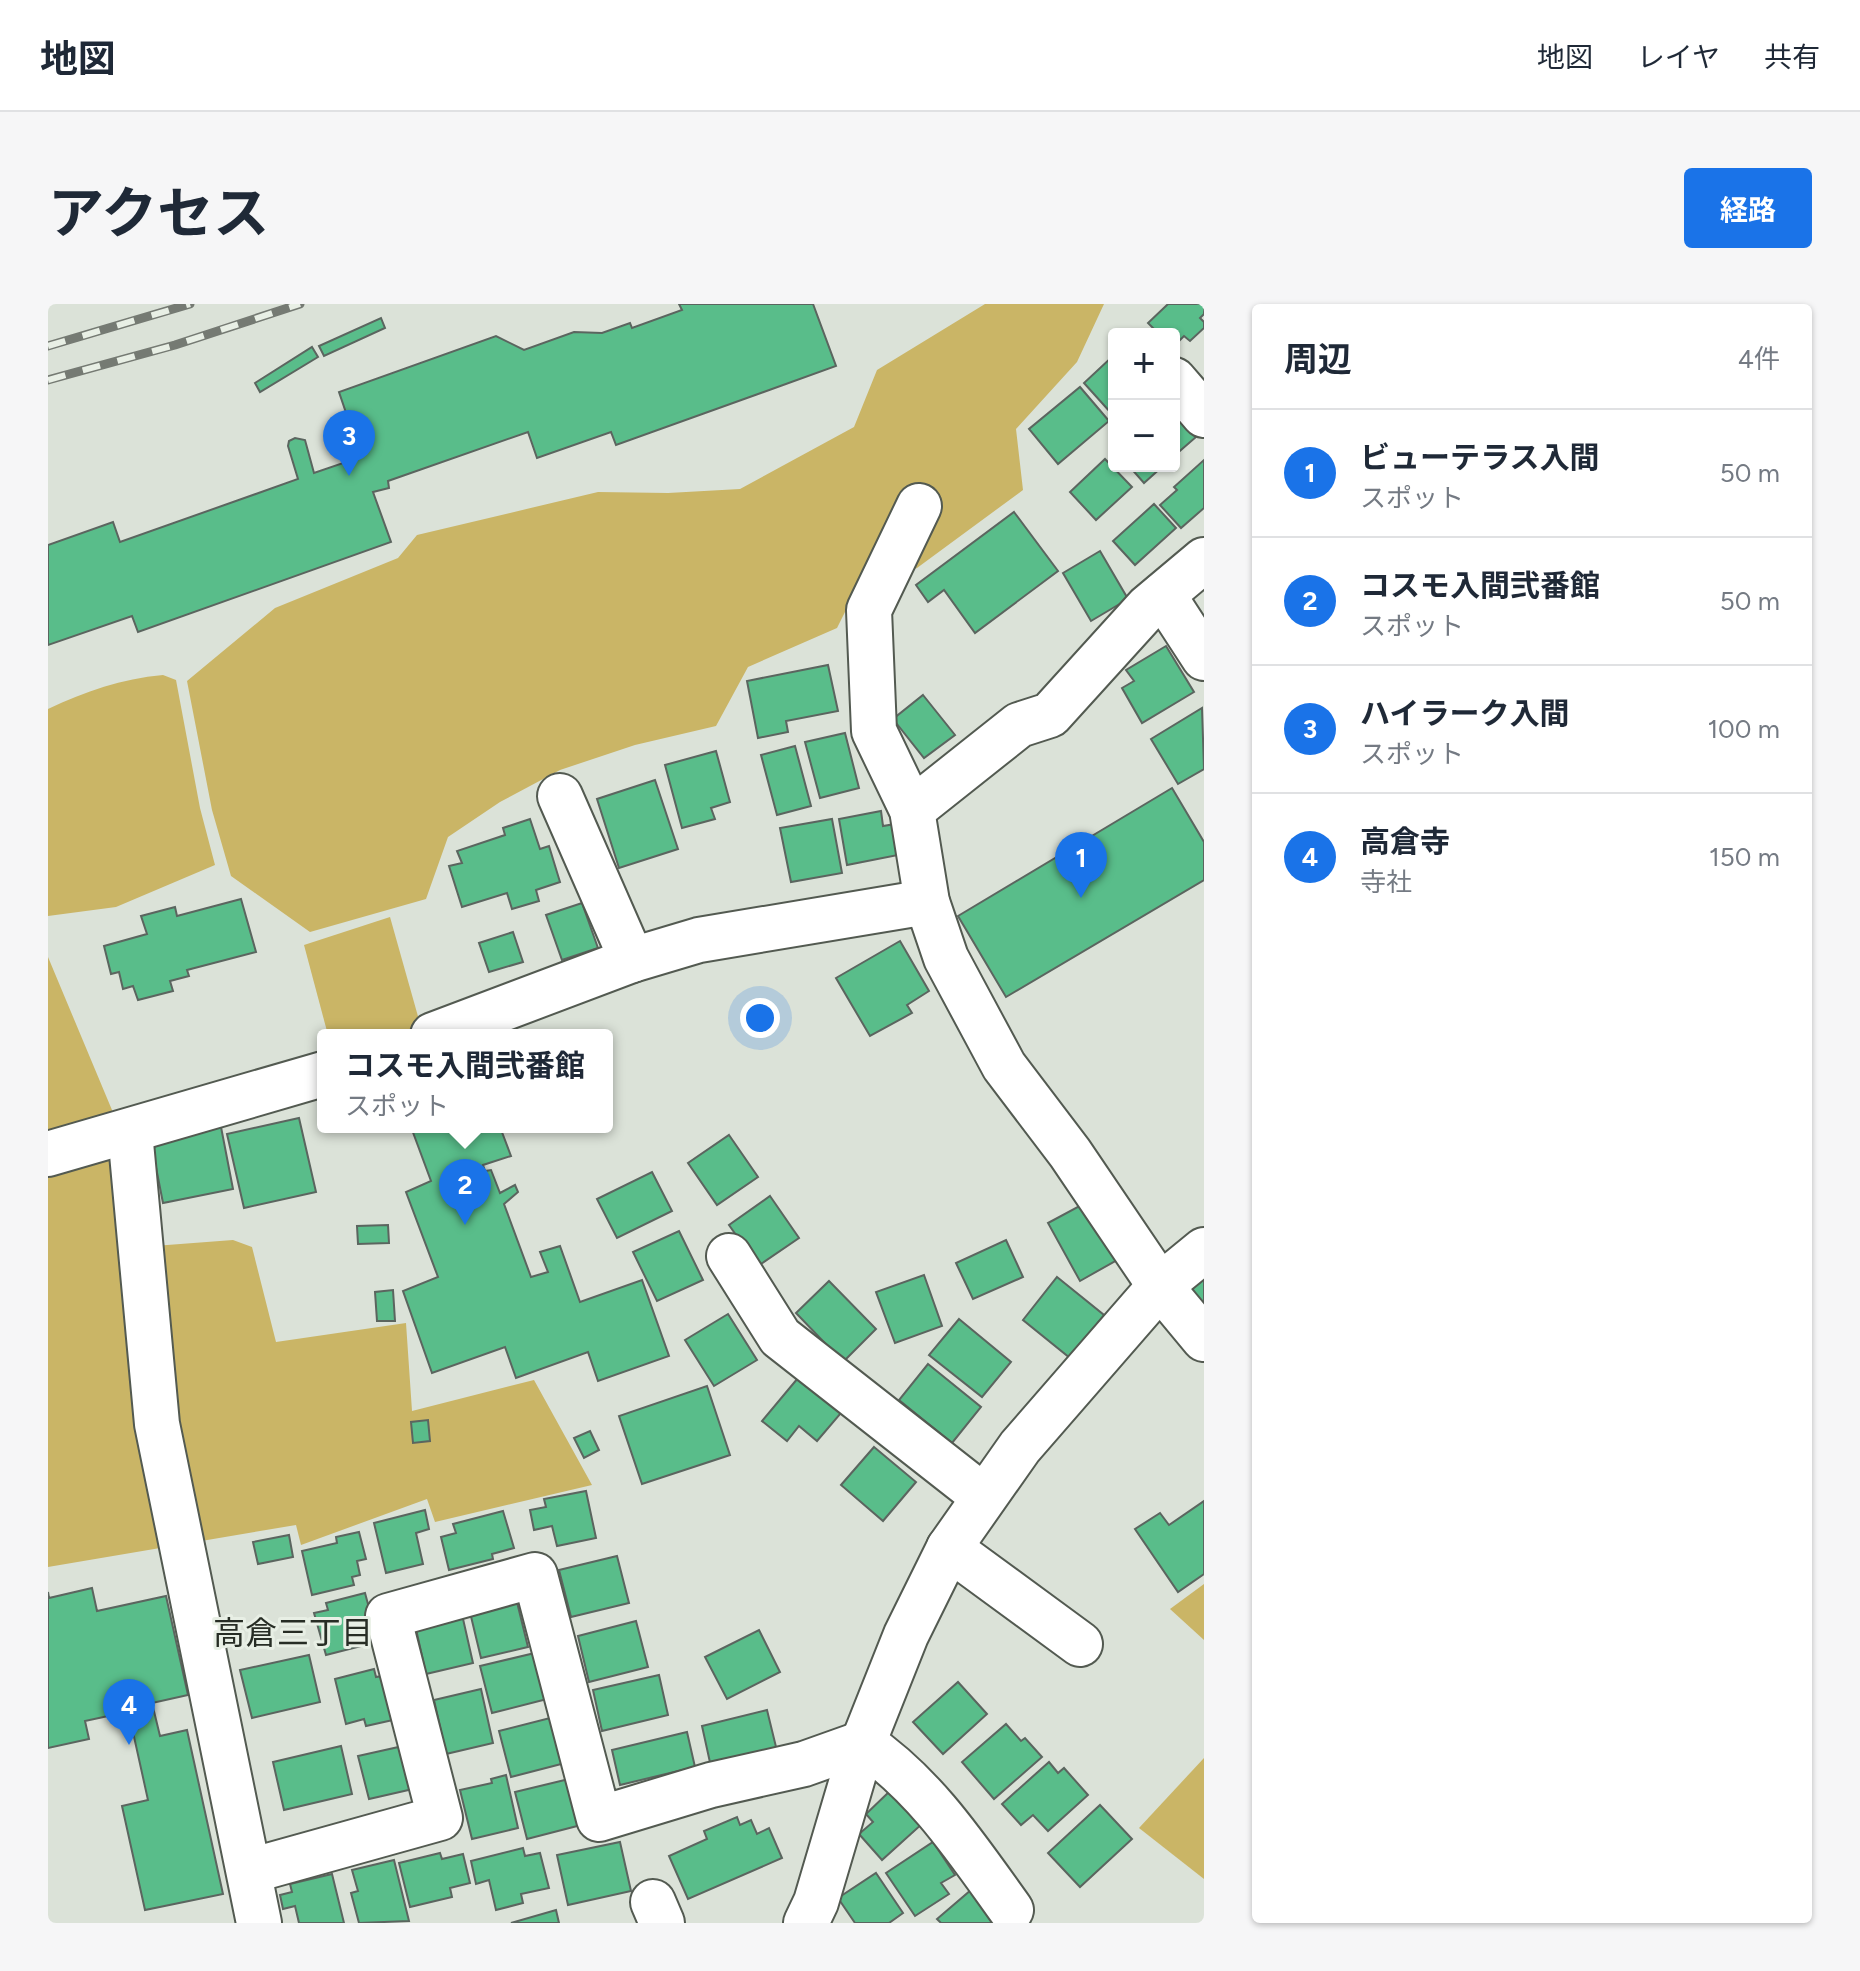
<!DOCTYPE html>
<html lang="ja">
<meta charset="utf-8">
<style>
body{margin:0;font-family:Figtree,"Noto Sans JP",sans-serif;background:#f6f6f7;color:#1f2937}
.controls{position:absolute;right:24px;top:24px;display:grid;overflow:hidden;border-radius:8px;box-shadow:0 2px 6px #0004}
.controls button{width:72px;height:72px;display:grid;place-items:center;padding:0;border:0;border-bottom:2px solid #e0e1e3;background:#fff;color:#1f2937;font:40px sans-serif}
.you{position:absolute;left:712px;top:714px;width:28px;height:28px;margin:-20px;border:6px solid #fff;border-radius:50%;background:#1a73e8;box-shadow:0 0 0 12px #1a73e833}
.badge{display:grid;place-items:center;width:52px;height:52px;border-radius:50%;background:#1a73e8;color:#fff;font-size:26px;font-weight:700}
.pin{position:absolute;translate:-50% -66px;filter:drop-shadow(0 2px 4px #0008)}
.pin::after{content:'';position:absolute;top:42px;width:28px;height:24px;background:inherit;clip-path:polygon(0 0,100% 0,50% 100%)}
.popup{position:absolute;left:269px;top:725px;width:296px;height:104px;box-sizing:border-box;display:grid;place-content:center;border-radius:8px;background:#fff;filter:drop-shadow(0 2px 6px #0005);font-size:26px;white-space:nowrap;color:#747a83}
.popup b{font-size:30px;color:#1f2937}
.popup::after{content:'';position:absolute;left:50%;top:100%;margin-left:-16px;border:16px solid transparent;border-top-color:#fff}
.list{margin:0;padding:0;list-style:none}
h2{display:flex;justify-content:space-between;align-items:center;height:104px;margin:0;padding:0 32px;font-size:34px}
h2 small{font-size:26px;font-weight:400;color:#747a83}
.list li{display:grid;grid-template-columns:52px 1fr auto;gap:24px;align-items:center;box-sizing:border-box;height:128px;padding:0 32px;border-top:2px solid #e0e1e3}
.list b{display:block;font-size:30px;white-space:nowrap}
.list p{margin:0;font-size:26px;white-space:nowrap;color:#747a83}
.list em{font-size:26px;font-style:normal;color:#747a83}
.map{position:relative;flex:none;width:1156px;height:1619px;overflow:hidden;border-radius:8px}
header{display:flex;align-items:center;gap:48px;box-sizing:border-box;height:112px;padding:0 40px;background:#fff;border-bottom:2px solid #e0e1e3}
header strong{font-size:38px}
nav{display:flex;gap:44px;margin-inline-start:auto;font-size:28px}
.intro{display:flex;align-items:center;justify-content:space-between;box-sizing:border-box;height:192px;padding:0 48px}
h1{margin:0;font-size:56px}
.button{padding:20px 36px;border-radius:8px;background:#1a73e8;color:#fff;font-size:28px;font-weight:700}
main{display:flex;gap:48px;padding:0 48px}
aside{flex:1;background:#fff;border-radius:8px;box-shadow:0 2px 6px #0004}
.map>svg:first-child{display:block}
.green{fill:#cab566}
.building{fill:#59bd8a;stroke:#5b655f;stroke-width:2}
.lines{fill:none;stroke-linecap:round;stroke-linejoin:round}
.minor-casing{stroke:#535a51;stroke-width:48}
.minor{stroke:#fff;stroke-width:44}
.rail-casing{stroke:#757a73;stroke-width:9}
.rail{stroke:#e8efe5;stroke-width:6;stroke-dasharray:18;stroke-linecap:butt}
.labels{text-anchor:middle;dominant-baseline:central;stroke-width:6;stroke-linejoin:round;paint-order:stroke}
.neighbourhood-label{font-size:32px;fill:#272d25;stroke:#e8efe5}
</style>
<header>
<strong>地図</strong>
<nav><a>地図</a><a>レイヤ</a><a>共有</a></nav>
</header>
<div class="intro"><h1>アクセス</h1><a class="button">経路</a></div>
<main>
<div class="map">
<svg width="1156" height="1619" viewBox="0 0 1156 1619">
<rect width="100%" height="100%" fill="#dbe2d8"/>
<g class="green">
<polygon points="937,0 1056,0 1029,58 968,125 975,186 869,264 809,284 789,324 700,363 668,422 587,441 512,466 452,498 400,533 378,595 262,628 183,572 164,506 139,377 227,304 350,254 369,231 550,188 620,189 692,185 806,123 829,66"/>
<path d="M115,371L128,376L152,504L167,561L68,603L0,612V405C38,387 73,375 115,371Z"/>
<polygon points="342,613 373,723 348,731 280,731 256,641"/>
<polygon points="0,653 69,818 106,942 185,936 204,943 228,1038 358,1019 364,1107 486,1076 544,1181 387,1218 379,1195 253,1241 248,1221 0,1263"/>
<polygon points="1156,1280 1156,1336 1122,1305"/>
<polygon points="1156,1454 1156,1575 1091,1524"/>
</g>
<g class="building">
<polygon points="631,0 765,0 788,62 568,141 563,128 489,154 480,128 340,177 341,184 325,188 343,238 90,328 84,312 0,341 0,241 65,218 72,238 250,175 240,142 241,137 247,134 257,136 266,169 313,153 291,88 448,32 476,46 526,28 554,29 582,19 584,24 634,6"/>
<polygon points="1120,0 1156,0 1156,10 1152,14 1156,18 1156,24 1142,37 1136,32 1126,42 1126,30 1111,30 1100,19"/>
<polygon points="333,14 337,24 276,52 271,42"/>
<polygon points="264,43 270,53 212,88 207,79"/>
<polygon points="1066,51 1066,106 1063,109 1036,79"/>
<polygon points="1032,83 1061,117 1010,160 981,125"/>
<polygon points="1127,110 1148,133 1126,152 1126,111"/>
<polygon points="1057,155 1084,183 1048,216 1022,188"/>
<polygon points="1156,156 1156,204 1133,224 1112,201 1129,186 1126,183"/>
<polygon points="1081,162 1115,162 1096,179"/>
<polygon points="1106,200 1128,224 1087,261 1065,237"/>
<polygon points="966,208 1010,267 927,329 896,286 880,298 868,281"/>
<polygon points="1052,247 1080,295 1043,317 1015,269"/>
<polygon points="1118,342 1146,388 1094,419 1074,384 1086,377 1078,366"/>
<polygon points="780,361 790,407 738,417 740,428 710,434 699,377"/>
<polygon points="875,391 907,431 876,454 845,415"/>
<polygon points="1154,404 1156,465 1130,480 1103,435"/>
<polygon points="797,429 811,484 772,494 757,438"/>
<polygon points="747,442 763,502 729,511 713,451"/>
<polygon points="668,447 682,498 663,504 667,515 634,524 617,461"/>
<polygon points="607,476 630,545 571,564 549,495"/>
<polygon points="1124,484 1156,538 1156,576 958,693 910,612"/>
<polygon points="833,507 835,522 847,520 850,551 799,561 791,515"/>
<polygon points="482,515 492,545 501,542 512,578 488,586 491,597 464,605 459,589 414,603 401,562 414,559 409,547 457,531 455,524"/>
<polygon points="784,515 794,569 743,578 732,524"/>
<polygon points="193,595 208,648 139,666 141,672 122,677 125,687 90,696 85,682 75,685 71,668 63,670 56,642 99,630 93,612 127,603 129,612"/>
<polygon points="534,599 550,644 514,656 498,611"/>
<polygon points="465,628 475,658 441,668 431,639"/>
<polygon points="852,637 881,687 859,701 864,709 822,732 788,674"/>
<polygon points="251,814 268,888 196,904 179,830"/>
<polygon points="173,823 185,885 115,899 103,838"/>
<polygon points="363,823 452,823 463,852 435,861 437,867 443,866 452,889 467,881 470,888 456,900 483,973 500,968 492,948 512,942 532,998 594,976 621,1052 550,1077 540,1048 468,1074 457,1043 384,1069 355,987 390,973 358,888 383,877"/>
<polygon points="681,831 710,873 669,901 640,859"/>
<polygon points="604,868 624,907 569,934 549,895"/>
<polygon points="722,892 751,934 710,962 681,921"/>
<polygon points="1037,899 1069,956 1032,977 1000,919"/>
<polygon points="340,921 341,939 310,940 309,922"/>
<polygon points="631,927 655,976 609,997 585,948"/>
<polygon points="958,936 975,973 925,995 908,959"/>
<polygon points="876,971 894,1022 847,1039 828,988"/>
<polygon points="1009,973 1056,1011 1022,1054 975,1016"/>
<polygon points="1156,973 1156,1007 1145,992 1145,981"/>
<polygon points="781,977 828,1025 795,1058 748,1009"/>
<polygon points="345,986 347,1017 329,1017 327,988"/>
<polygon points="680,1010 709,1056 666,1082 637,1036"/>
<polygon points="911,1015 963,1058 934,1093 881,1051"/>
<polygon points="880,1060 933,1103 904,1139 851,1096"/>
<polygon points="750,1074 793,1109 769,1137 751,1122 739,1137 714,1117"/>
<polygon points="659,1082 682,1151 594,1180 571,1112"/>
<polygon points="380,1116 382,1137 365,1139 363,1118"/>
<polygon points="542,1127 551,1146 536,1154 526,1134"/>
<polygon points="826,1143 868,1178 835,1217 793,1181"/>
<polygon points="538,1187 548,1234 509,1242 504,1222 486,1226 482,1206 498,1203 496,1195"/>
<polygon points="1156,1197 1156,1270 1130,1288 1087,1225 1112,1209 1121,1221"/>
<polygon points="377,1206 381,1225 368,1229 375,1260 338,1269 326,1219"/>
<polygon points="455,1207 466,1244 444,1250 445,1255 401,1266 393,1233 408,1229 405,1220"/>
<polygon points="311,1228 318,1255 309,1257 312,1271 304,1273 306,1281 264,1291 254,1247 289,1239 288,1233"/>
<polygon points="241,1231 245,1253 210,1260 205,1238"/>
<polygon points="569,1252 581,1299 523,1313 511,1266"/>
<polygon points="44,1284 49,1307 118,1292 140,1391 104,1399 112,1432 139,1426 175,1590 97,1606 74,1502 100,1496 79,1401 71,1401 74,1409 37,1417 41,1435 0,1444 0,1288 1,1294"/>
<polygon points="317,1289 327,1326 318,1329 321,1340 278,1351 266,1309 280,1306 278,1299"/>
<polygon points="467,1290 480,1343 433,1354 420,1300"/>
<polygon points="413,1306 425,1359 378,1370 366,1316"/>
<polygon points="588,1317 600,1363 541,1378 530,1332"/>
<polygon points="711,1326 732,1368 679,1395 657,1353"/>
<polygon points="491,1348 503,1394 444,1409 432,1362"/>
<polygon points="261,1351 272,1398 204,1414 192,1366"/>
<polygon points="326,1365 328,1373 334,1372 345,1416 318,1422 316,1415 298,1420 287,1375"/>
<polygon points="611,1371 620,1411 554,1427 545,1386"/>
<polygon points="910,1378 939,1410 895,1450 865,1418"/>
<polygon points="433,1385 445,1439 398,1450 386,1396"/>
<polygon points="719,1406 729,1447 663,1463 654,1422"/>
<polygon points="510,1412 521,1458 463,1473 451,1427"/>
<polygon points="958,1420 973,1437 977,1434 994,1453 946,1495 914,1458"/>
<polygon points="639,1428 647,1463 572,1481 564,1446"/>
<polygon points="293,1442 304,1490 236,1506 225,1458"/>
<polygon points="355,1442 365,1485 321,1495 310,1452"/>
<polygon points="1001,1458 1010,1469 1016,1464 1040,1491 1000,1527 985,1511 973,1521 954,1500"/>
<polygon points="458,1471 470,1524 424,1535 412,1486 444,1479 443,1475"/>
<polygon points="525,1474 537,1520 479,1535 467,1488"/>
<polygon points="844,1485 875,1519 834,1556 811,1530 825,1518 818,1510"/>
<polygon points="1052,1501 1084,1535 1032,1583 1000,1549"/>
<polygon points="689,1513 692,1521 703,1516 709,1530 721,1524 734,1554 640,1595 621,1552 659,1535 656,1527"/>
<polygon points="572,1538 583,1587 520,1601 509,1551"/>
<polygon points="885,1538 907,1571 893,1579 901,1590 867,1612 838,1569"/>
<polygon points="475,1544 477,1552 492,1549 501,1584 473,1590 475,1599 448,1606 441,1576 428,1580 423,1557"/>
<polygon points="392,1549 394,1555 415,1550 422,1579 402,1584 404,1593 362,1603 351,1559"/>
<polygon points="346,1556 361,1617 311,1619 303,1589 310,1587 304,1566"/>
<polygon points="828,1569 855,1609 841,1619 807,1619 790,1594"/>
<polygon points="284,1570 296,1619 251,1619 247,1602 235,1605 232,1591 244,1588 242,1580"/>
<polygon points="923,1586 952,1619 893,1619 889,1615"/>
<polygon points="508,1606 511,1619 463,1619"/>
</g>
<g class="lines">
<defs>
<g id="minor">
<polyline points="1126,76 1156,111"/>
<polyline points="871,202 821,306 826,427 864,506 879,598 898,654 956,762 1022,849 1112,982 1156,1035"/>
<polyline points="1115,291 1156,354"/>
<polyline points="512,492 584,656"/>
<polyline points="864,506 971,421 1002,411 1100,303 1156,256"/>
<polyline points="385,731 584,656 651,636 879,598"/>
<polyline points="82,828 109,1120 211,1619"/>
<polyline points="0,850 275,770"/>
<polyline points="681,952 732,1033 936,1193"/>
<polyline points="901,1244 1032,1340"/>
<path d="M202,1567L392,1514L340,1312L487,1271L551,1515L663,1481L756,1460L815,1439C878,1482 919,1545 963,1606"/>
<polyline points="605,1598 614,1619"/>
<polyline points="758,1619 768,1598 815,1439 858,1331 901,1244 972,1143 1112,982 1156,946"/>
</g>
</defs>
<use href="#minor" class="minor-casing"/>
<use href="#minor" class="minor"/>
<defs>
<g id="rail">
<polyline points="0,42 142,0"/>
<polyline points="0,76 127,41 252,0"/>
</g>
</defs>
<use href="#rail" class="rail-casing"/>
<use href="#rail" class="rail"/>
</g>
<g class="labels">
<g class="neighbourhood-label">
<text x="245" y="1329">高倉三丁目</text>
</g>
</g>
</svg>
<div class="controls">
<button>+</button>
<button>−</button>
</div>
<div class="you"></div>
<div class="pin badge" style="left:1033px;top:594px">1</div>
<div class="pin badge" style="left:417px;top:921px">2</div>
<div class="popup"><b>コスモ入間弐番館</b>スポット</div>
<div class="pin badge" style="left:301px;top:172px">3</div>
<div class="pin badge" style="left:81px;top:1441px">4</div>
</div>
<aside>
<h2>周辺<small>4件</small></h2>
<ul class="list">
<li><span class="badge">1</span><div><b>ビューテラス入間</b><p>スポット</p></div><em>50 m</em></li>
<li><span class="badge">2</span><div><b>コスモ入間弐番館</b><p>スポット</p></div><em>50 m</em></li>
<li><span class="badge">3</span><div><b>ハイラーク入間</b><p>スポット</p></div><em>100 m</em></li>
<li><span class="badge">4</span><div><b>高倉寺</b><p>寺社</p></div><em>150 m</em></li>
</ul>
</aside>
</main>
